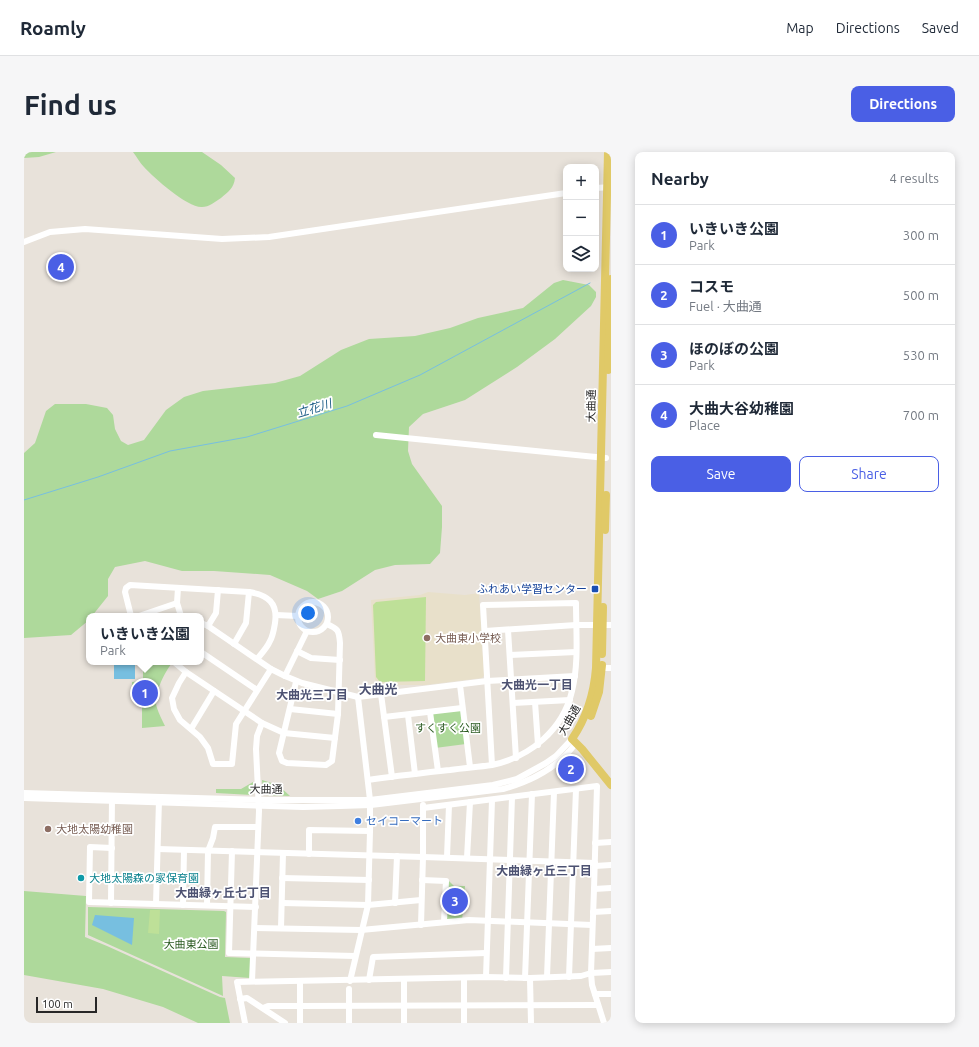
<!DOCTYPE html>
<meta charset="utf-8">
<style>
body{margin:0;font-family:Ubuntu,"Noto Sans JP",sans-serif;background:#f6f6f7;color:#1f2937}
.controls{position:absolute;right:12px;top:12px;display:grid;overflow:hidden;border-radius:8px;box-shadow:0 2px 10px #0003}
.controls button{width:36px;height:36px;display:grid;place-items:center;padding:0;border:0;border-bottom:1px solid #e0e1e3;background:#fff;color:#1f2937;font:20px sans-serif}
.scale{position:absolute;left:12px;bottom:10px;width:61px;box-sizing:border-box;padding-left:4px;border:2px solid #272727;border-top:0;font-size:11px;line-height:14px;white-space:nowrap;color:#272727;-webkit-text-stroke:3px #fff;paint-order:stroke}
.you{position:absolute;left:284px;top:461px;width:14px;height:14px;margin:-10px;border:3px solid #fff;border-radius:50%;background:#1a73e8;box-shadow:0 0 0 6px #1a73e833}
.badge{display:grid;place-items:center;width:26px;height:26px;border-radius:50%;background:#4a5fe5;color:#fff;font-size:13px;font-weight:700}
.pin{position:absolute;translate:-50% -50%;border:2px solid #fff;box-shadow:0 1px 4px #0006}
.popup{position:absolute;left:62px;top:461px;width:118px;height:52px;box-sizing:border-box;display:grid;place-content:center;border-radius:8px;background:#fff;filter:drop-shadow(0 1px 3px #0005);font-size:13px;white-space:nowrap;color:#747a83}
.popup b{font-size:15px;color:#1f2937}
.popup::after{content:'';position:absolute;left:50%;top:100%;margin-left:-8px;border:8px solid transparent;border-top-color:#fff}
.list{margin:0;padding:0;list-style:none}
h2{display:flex;justify-content:space-between;align-items:center;height:52px;margin:0;padding:0 16px;font-size:17px}
h2 small{font-size:13px;font-weight:400;color:#747a83}
.list li{display:grid;grid-template-columns:26px 1fr auto;gap:12px;align-items:center;box-sizing:border-box;height:60px;padding:0 16px;border-top:1px solid #e0e1e3}
.list b{display:block;font-size:15px;white-space:nowrap}
.list p{margin:0;font-size:13px;white-space:nowrap;color:#747a83}
.list em{font-size:13px;font-style:normal;color:#747a83}
.actions{display:flex;gap:8px;padding:12px 16px}
.actions a{flex:1;padding:9px 0;border:1px solid #4a5fe5;border-radius:8px;text-align:center;font-size:14px;color:#4a5fe5}
.actions .main{background:#4a5fe5;color:#fff}
.icon{flex:none;width:22px;height:22px;fill:none;stroke:currentColor;stroke-width:2;stroke-linecap:round;stroke-linejoin:round}
.map{position:relative;flex:none;width:587px;height:871px;overflow:hidden;border-radius:8px}
header{display:flex;align-items:center;gap:24px;box-sizing:border-box;height:56px;padding:0 20px;background:#fff;border-bottom:1px solid #e0e1e3}
header strong{font-size:19px}
nav{display:flex;gap:22px;margin-inline-start:auto;font-size:14px}
.intro{display:flex;align-items:center;justify-content:space-between;box-sizing:border-box;height:96px;padding:0 24px}
h1{margin:0;font-size:28px}
.button{padding:10px 18px;border-radius:8px;background:#4a5fe5;color:#fff;font-size:14px;font-weight:700}
main{display:flex;gap:24px;padding:0 24px}
aside{flex:1;background:#fff;border-radius:8px;box-shadow:0 2px 10px #0003}
.map>svg:first-child{display:block}
.education{fill:#e8e0ca}
.green{fill:#aed99b}
.pitch{fill:#bee098}
.water{fill:#77bfe0}
.lines{fill:none;stroke-linecap:round;stroke-linejoin:round}
.stream{stroke:#77bfe0;stroke-width:1}
.minor{stroke:#fff;stroke-width:6}
.major{stroke:#e0c967;stroke-width:8}
.transit-dot{fill:#1a4fb4;stroke:#fff;stroke-width:1.5}
.education-dot{fill:#8d6e63;stroke:#fff;stroke-width:1.5}
.shop-dot{fill:#3f7fe0;stroke:#fff;stroke-width:1.5}
.culture-dot{fill:#0f9aa8;stroke:#fff;stroke-width:1.5}
.labels{text-anchor:middle;dominant-baseline:central;stroke-width:3.5;stroke-linejoin:round;paint-order:stroke}
.street-label{font-size:11px;fill:#272727;stroke:#fff}
.transit-label{font-size:11px;fill:#164399;stroke:#fff;text-anchor:end}
.education-label{font-size:11px;fill:#785e54;stroke:#fff;text-anchor:start}
.park-label{font-size:11px;fill:#2a5a20;stroke:#fff}
.shop-label{font-size:11px;fill:#366cbe;stroke:#fff;text-anchor:start}
.culture-label{font-size:11px;fill:#0d838f;stroke:#fff;text-anchor:start}
.water-label{font-size:12px;font-style:italic;fill:#1b5c86;stroke:#fff}
.neighbourhood-label{font-size:12px;font-weight:bold;fill:#4d5272;stroke:#fff}
.quarter-label{font-size:13px;font-weight:bold;fill:#4d5272;stroke:#fff}
</style>
<header>
<strong>Roamly</strong>
<nav><a>Map</a><a>Directions</a><a>Saved</a></nav>
</header>
<div class="intro"><h1>Find us</h1><a class="button">Directions</a></div>
<main>
<div class="map">
<svg width="587" height="871" viewBox="0 0 587 871">
<rect width="100%" height="100%" fill="#e8e2da"/>
<polygon class="education" points="404,440 441,443 455,441 460,523 458,526 401,533 357,533 351,528 347,448 396,443"/>
<g class="green">
<polygon points="0,0 32,0 15,5 0,6"/>
<path d="M109,0H178L197,13L211,26C210,36 204,40 197,46C191,50 185,55 178,55C164,56 130,26 120,15C116,11 113,5 109,0Z"/>
<polygon points="539,128 565,133 572,140 572,145 567,154 531,187 493,215 441,248 399,262 385,275 384,299 388,312 418,354 418,375 416,401 406,412 371,413 351,418 318,439 294,447 283,439 246,423 190,419 158,419 121,409 91,415 84,427 84,444 68,464 65,464 65,468 47,483 0,486 0,301 11,291 22,259 31,252 62,252 83,256 89,263 91,277 97,289 104,293 120,288 142,258 160,245 179,239 251,231 276,224 317,198 345,187 391,184 426,176 454,166 499,156 530,131"/>
<path d="M119,510H147L148,511C140,521 129,543 133,556C135,562 138,568 141,574L118,576V545H108V530L119,529Z"/>
<polygon points="438,556 442,592 411,596 406,560"/>
<polygon points="238,628 254,633 266,644 241,643 239,640"/>
<polygon points="229,630 230,640 228,643 192,641 192,637 217,637"/>
<polygon points="423,727 430,734 441,734 438,769 420,770"/>
<polygon points="0,739 62,744 61,785 83,794 196,845 201,846 206,871 174,871 139,855 79,837 0,823"/>
<polygon points="64,755 200,759 202,760 201,805 226,806 226,826 198,824 199,844 64,783"/>
</g>
<g class="pitch">
<polygon points="402,445 401,529 356,530 352,525 349,453 352,450"/>
<polygon points="126,758 136,758 135,782 124,781"/>
</g>
<g class="water">
<rect x="90" y="510" width="21" height="17"/>
<polygon points="71,763 110,766 108,793 68,773"/>
</g>
<g class="lines">
<polyline class="stream" points="0,348 74,325 146,299 223,285 323,254 396,223 566,131"/>
<g class="minor">
<polyline points="572,36 587,35"/>
<polyline points="0,90 26,80 61,77 198,87 245,85 542,41"/>
<polyline points="352,283 582,306"/>
<polyline points="154,436 153,451 157,464"/>
<circle cx="289" cy="465" r="15"/>
<polyline points="252,463 274,464"/>
<path d="M107,464L101,440L102,436L106,433L225,440C244,443 254,451 251,471C250,477 249,484 246,489C243,496 238,501 233,507"/>
<polyline points="115,464 153,451"/>
<polyline points="177,471 184,474 247,517 261,524 278,531 334,545 463,529 551,524"/>
<polyline points="184,474 192,461 194,438"/>
<polyline points="484,478 492,606"/>
<polyline points="461,479 552,473 587,473"/>
<polyline points="210,492 222,471 225,440"/>
<polyline points="273,499 287,506 316,508"/>
<polyline points="177,500 233,538"/>
<polyline points="486,503 552,500"/>
<polyline points="150,510 162,520 238,571 260,581 311,586"/>
<polyline points="578,516 587,516"/>
<polyline points="162,520 155,531 148,546 150,557 156,568 176,585 184,596 189,612 208,612 212,572 247,517"/>
<polyline points="261,524 283,479"/>
<path d="M272,530L255,601L258,609L263,611L302,613L308,609L314,562L316,491C315,478 314,477 303,472"/>
<polyline points="436,533 446,615"/>
<polyline points="357,542 368,625"/>
<polyline points="511,550 514,593"/>
<polyline points="489,551 546,548"/>
<polyline points="266,557 314,562"/>
<polyline points="406,560 414,619"/>
<polyline points="384,563 391,622"/>
<polyline points="360,565 438,556"/>
<polyline points="167,577 190,539"/>
<path d="M344,628C371,624 399,621 426,618C440,616 454,615 468,613C506,605 539,578 548,539C555,511 552,480 552,451L459,453L468,613"/>
<polyline points="0,641 243,648 346,648 469,633 493,627 522,611 532,604 548,587"/>
<path d="M0,646L279,655L316,654L347,653L479,637C508,629 534,616 552,591"/>
<polyline points="399,656 573,634 570,737 567,821 568,833 580,871"/>
<polyline points="571,691 587,690"/>
<polyline points="88,696 66,695 65,750 232,755"/>
<polyline points="134,697 399,705 571,711"/>
<polyline points="208,699 205,801 331,804"/>
<polyline points="285,702 285,678 346,679"/>
<polyline points="423,705 425,653"/>
<polyline points="443,706 446,650"/>
<polyline points="571,714 587,713"/>
<polyline points="258,726 345,728"/>
<polyline points="87,727 133,729"/>
<polyline points="398,728 422,729 420,770"/>
<polyline points="570,737 587,736"/>
<polyline points="87,751 88,645"/>
<polyline points="258,751 344,753 397,748"/>
<polyline points="371,751 373,704"/>
<polyline points="132,752 135,648"/>
<polyline points="159,753 160,698"/>
<polyline points="183,753 184,699 189,686 191,675 234,675"/>
<polyline points="569,760 587,759"/>
<polyline points="397,773 399,705 399,653"/>
<polyline points="231,776 337,778 445,768 568,773"/>
<polyline points="257,776 259,701"/>
<polyline points="568,797 587,796"/>
<polyline points="462,825 468,648"/>
<polyline points="523,825 530,640"/>
<polyline points="545,825 552,637"/>
<polyline points="440,826 440,871"/>
<polyline points="482,826 488,645"/>
<polyline points="501,826 508,642"/>
<polyline points="506,826 507,871"/>
<polyline points="345,828 349,805 462,801"/>
<polyline points="228,829 235,659 232,597 233,584 238,571"/>
<polyline points="326,829 344,753 346,679 346,648 334,545"/>
<polyline points="325,837 325,871"/>
<polyline points="571,842 587,842"/>
<polyline points="216,847 223,846 261,871"/>
<polyline points="239,856 244,854 276,854 574,853"/>
<polyline points="221,871 213,830 462,825 506,826 557,824 567,821 587,820"/>
<polyline points="276,871 276,829"/>
<polyline points="380,871 380,827"/>
</g>
<g class="major">
<path d="M584,0L572,516C570,542 563,565 548,587L558,597L587,633"/>
<polyline points="584,218 587,127"/>
<polyline points="581,378 582,343"/>
<polyline points="578,502 579,455"/>
<polyline points="567,564 575,540 578,513"/>
</g>
</g>
<rect class="transit-dot" x="567" y="433" width="8" height="8" rx="2"/>
<g class="education-dot">
<circle cx="403" cy="486" r="4"/>
<circle cx="24" cy="677" r="4"/>
</g>
<circle class="shop-dot" cx="334" cy="669" r="4"/>
<circle class="culture-dot" cx="57" cy="726" r="4"/>
<g class="labels">
<g class="street-label">
<text transform="translate(567 254) rotate(-89)">大曲通</text>
<text transform="translate(545 568) rotate(-60)">大曲通</text>
<text transform="translate(242 637) rotate(1)">大曲通</text>
</g>
<g class="transit-label">
<text x="563" y="437">ふれあい学習センター</text>
</g>
<g class="education-label">
<text x="411" y="486">大曲東小学校</text>
<text x="32" y="677">大地太陽幼稚園</text>
</g>
<g class="park-label">
<text x="424" y="576">すくすく公園</text>
<text x="167" y="792">大曲東公園</text>
</g>
<g class="shop-label">
<text x="342" y="669">セイコーマート</text>
</g>
<g class="culture-label">
<text x="65" y="726">大地太陽森の家保育園</text>
</g>
<g class="water-label">
<text transform="translate(290 256) rotate(-17)">立花川</text>
</g>
<g class="neighbourhood-label">
<text x="513" y="532">大曲光一丁目</text>
<text x="288" y="542">大曲光三丁目</text>
<text x="520" y="718">大曲緑ヶ丘三丁目</text>
<text x="199" y="740">大曲緑ヶ丘七丁目</text>
</g>
<g class="quarter-label">
<text x="354" y="537">大曲光</text>
</g>
</g>
</svg>
<div class="controls">
<button>+</button>
<button>−</button>
<button><svg class="icon" aria-label="layers" viewBox="0 0 24 24"><path d="M12 4l9 5-9 5-9-5zM3 14l9 5 9-5"/></svg></button>
</div>
<div class="scale">100 m</div>
<div class="you"></div>
<div class="pin badge" style="left:121px;top:541px">1</div>
<div class="popup"><b>いきいき公園</b>Park</div>
<div class="pin badge" style="left:547px;top:617px">2</div>
<div class="pin badge" style="left:431px;top:749px">3</div>
<div class="pin badge" style="left:37px;top:115px">4</div>
</div>
<aside>
<h2>Nearby<small>4 results</small></h2>
<ul class="list">
<li><span class="badge">1</span><div><b>いきいき公園</b><p>Park</p></div><em>300 m</em></li>
<li><span class="badge">2</span><div><b>コスモ</b><p>Fuel · 大曲通</p></div><em>500 m</em></li>
<li><span class="badge">3</span><div><b>ほのぼの公園</b><p>Park</p></div><em>530 m</em></li>
<li><span class="badge">4</span><div><b>大曲大谷幼稚園</b><p>Place</p></div><em>700 m</em></li>
</ul>
<div class="actions"><a class="main">Save</a><a>Share</a></div>
</aside>
</main>
